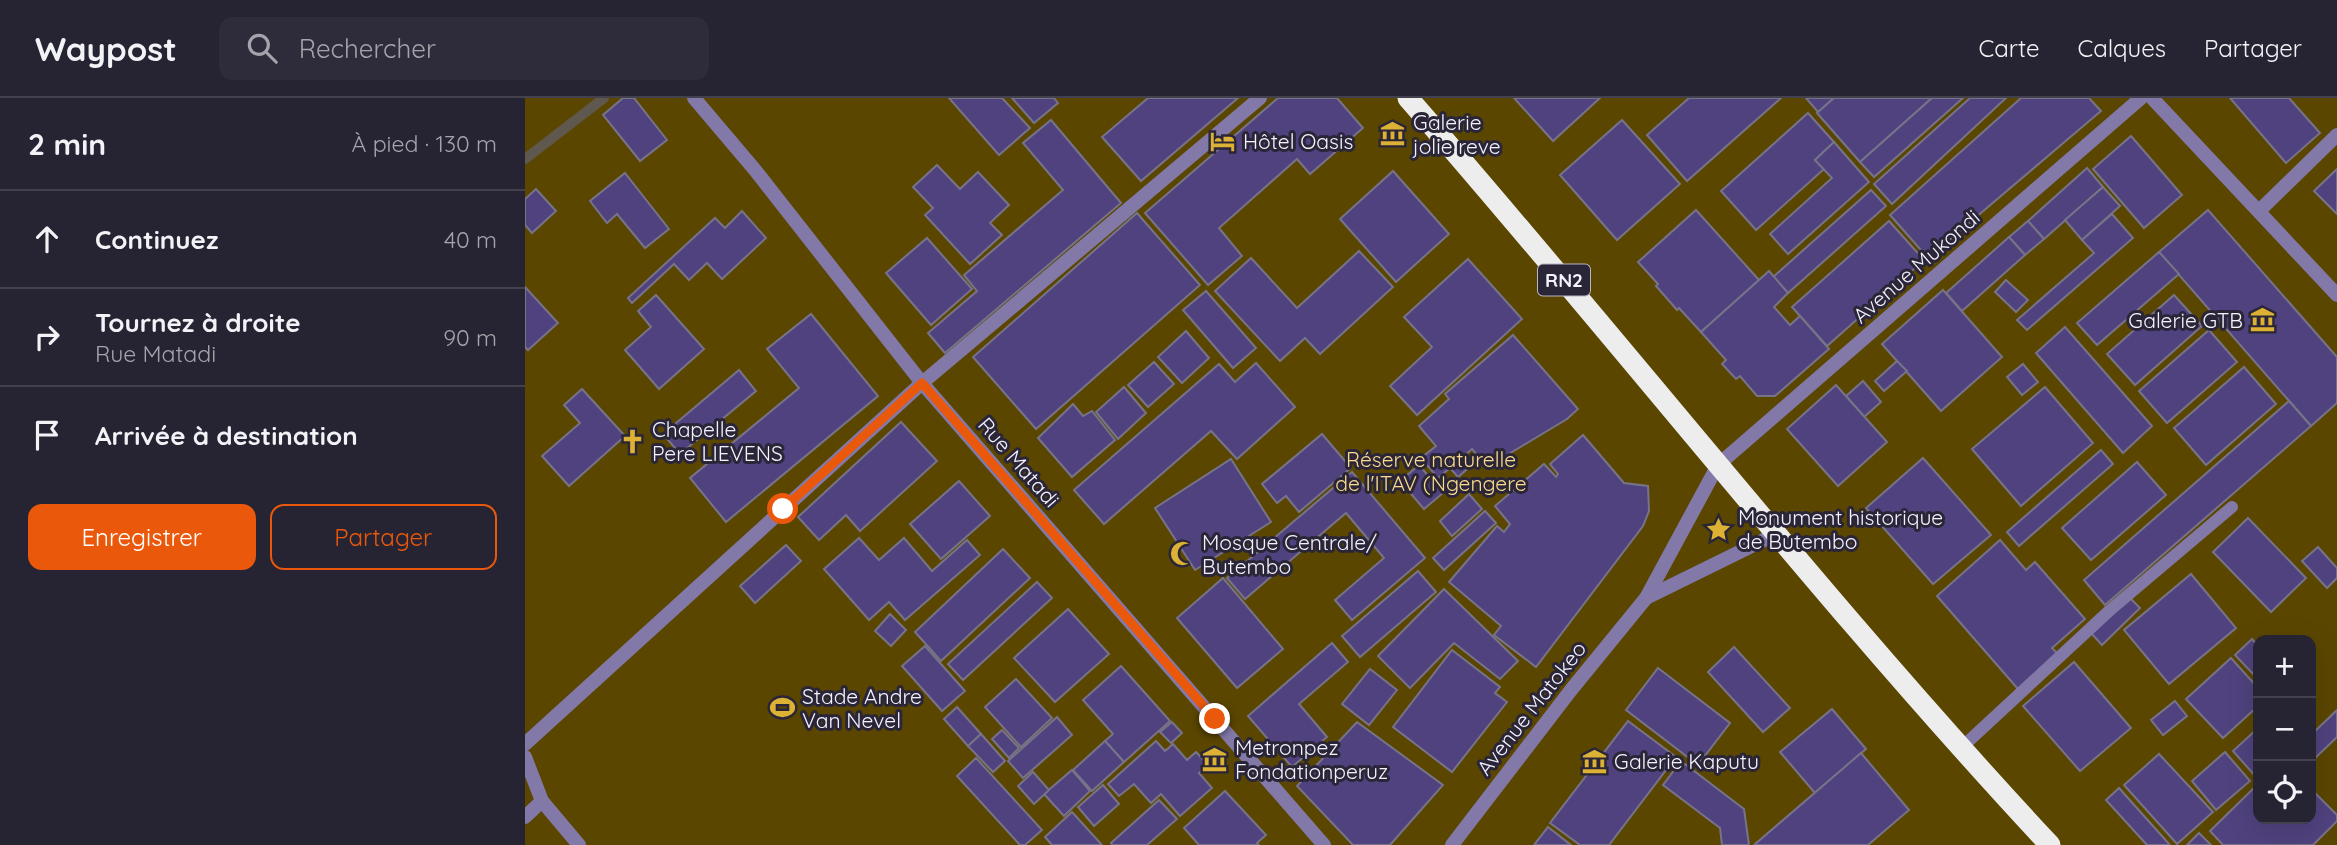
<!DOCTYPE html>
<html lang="fr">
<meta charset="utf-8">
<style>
body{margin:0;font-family:Quicksand,sans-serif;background:#2e2c3a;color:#f1f3f6}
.controls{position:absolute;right:21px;bottom:21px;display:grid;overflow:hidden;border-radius:14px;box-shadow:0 7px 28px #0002}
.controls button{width:63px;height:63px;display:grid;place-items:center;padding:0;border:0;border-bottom:2px solid #42414d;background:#262432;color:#f1f3f6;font:35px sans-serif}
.stop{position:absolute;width:21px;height:21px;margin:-16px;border:5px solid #ea580c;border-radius:50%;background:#fff}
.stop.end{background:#ea580c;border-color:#fff;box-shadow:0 2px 7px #0008}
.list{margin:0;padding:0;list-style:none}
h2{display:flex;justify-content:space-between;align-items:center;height:91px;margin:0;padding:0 28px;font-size:30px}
h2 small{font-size:23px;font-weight:400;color:#a4a4ac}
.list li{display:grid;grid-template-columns:46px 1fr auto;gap:21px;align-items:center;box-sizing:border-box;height:98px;padding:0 28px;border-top:2px solid #42414d}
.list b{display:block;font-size:26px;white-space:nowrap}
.list p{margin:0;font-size:23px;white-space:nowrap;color:#a4a4ac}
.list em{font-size:23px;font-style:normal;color:#a4a4ac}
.actions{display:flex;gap:14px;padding:21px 28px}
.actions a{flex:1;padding:16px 0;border:2px solid #ea580c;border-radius:14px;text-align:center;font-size:24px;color:#ea580c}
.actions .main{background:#ea580c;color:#fff}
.icon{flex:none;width:38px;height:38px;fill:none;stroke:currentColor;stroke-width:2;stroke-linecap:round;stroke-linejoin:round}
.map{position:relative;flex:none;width:1812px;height:747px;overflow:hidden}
header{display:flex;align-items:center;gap:42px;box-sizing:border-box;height:98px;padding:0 35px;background:#262432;border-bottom:2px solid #42414d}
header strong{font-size:33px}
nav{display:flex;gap:38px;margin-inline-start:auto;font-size:24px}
.search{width:490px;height:63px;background:#2e2c3a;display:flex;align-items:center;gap:18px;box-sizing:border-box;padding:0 24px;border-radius:14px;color:#a4a4ac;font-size:26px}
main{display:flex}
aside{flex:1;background:#262432}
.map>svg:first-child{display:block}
.green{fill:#5b4600;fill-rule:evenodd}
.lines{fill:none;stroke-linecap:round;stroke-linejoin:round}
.stream{stroke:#5f584e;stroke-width:10}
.building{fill:#50427e;stroke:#777389;stroke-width:2}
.lane{stroke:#8279a8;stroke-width:12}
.street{stroke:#8279a8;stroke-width:14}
.highway{stroke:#ededed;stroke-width:21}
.route{stroke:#ea580c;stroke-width:9}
.labels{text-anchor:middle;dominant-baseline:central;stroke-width:6;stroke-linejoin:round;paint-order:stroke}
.shield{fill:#2a2638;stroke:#b7b5c3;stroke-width:2}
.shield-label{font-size:19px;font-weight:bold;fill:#f4f2fe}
.poi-label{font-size:21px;fill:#f4f2fe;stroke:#2a2638;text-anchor:start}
.street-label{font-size:21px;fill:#f4f2fe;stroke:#2a2638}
.park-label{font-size:21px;fill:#fadb8e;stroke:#2a2638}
</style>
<header>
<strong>Waypost</strong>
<div class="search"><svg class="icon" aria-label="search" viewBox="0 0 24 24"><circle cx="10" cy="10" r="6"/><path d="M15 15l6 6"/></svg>Rechercher</div>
<nav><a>Carte</a><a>Calques</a><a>Partager</a></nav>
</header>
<main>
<aside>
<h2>2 min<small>À pied · 130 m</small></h2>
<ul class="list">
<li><svg class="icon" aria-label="ahead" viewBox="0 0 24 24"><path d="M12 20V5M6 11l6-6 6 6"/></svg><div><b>Continuez</b></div><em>40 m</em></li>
<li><svg class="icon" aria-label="right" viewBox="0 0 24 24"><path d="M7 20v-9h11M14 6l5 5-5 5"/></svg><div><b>Tournez à droite</b><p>Rue Matadi</p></div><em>90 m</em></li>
<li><svg class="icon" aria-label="arrive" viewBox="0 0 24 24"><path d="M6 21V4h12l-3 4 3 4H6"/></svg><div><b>Arrivée à destination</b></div></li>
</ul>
<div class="actions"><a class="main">Enregistrer</a><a>Partager</a></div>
</aside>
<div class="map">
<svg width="1812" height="747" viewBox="0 0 1812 747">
<rect width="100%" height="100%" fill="#333043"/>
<path class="green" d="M0,0H1812V747H0ZM1733,542H1786V721H1733Z"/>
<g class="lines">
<polyline class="stream" points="0,61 79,0"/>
</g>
<g class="building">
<polygon points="98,0 109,0 142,42 115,63 78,17"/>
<polygon points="424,0 477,0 505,30 474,57"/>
<polygon points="487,0 529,0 533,5 509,25"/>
<polygon points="623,0 713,0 616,83 577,39"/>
<polygon points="753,0 812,0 838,30 785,76 772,61 694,130 717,158 683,187 620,115"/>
<polygon points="989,0 1075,0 1028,43"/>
<polygon points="1164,0 1256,0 1162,83 1122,37"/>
<polygon points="1281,0 1309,0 1293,14"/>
<polygon points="1309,0 1407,0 1335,64 1292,15"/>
<polygon points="1407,0 1438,0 1349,79 1335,64"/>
<polygon points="1445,0 1481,0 1367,106 1349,86"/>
<polygon points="1496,0 1564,0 1576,13 1403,160 1365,117"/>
<polygon points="1705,0 1764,0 1795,35 1761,65"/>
<polygon points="1283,15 1309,44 1290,62 1299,71 1231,132 1196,93"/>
<polygon points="526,22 596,105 420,255 403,235 452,193 439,177 538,92 498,45"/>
<polygon points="1097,22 1155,86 1092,142 1035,77"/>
<polygon points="1606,38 1657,97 1619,130 1568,71"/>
<polygon points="1309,44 1344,84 1263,156 1245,136 1307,80 1290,62"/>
<polygon points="412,67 435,91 453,74 484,107 465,125 477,137 445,166 400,117 408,110 388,89"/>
<polygon points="1562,70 1578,89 1519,141 1503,123"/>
<polygon points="1812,71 1812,116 1789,93"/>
<polygon points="868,73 924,136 871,184 815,121"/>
<polygon points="100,75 144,131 120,150 92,116 82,125 65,103"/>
<polygon points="1578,89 1595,108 1557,142 1540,122"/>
<polygon points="11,91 31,113 7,135 0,127 0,101"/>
<polygon points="1346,92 1361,108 1263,195 1248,179"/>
<polygon points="1171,112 1234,182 1176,234 1154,210 1152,212 1131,188 1133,186 1113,164"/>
<polygon points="1683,112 1812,259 1812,305 1786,328 1634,154"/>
<polygon points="217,113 241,140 197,181 182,165 164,182 149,166 107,205 103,200 190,120 200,130"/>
<polygon points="612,115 675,187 511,331 448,259"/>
<polygon points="1587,116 1608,140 1502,232 1492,222 1569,155 1557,142"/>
<polygon points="1364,123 1399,162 1302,248 1267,209"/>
<polygon points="1503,123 1519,141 1500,157 1484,139"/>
<polygon points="1484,139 1500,157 1437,213 1421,195"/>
<polygon points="402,140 447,191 406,227 361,175"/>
<polygon points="834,153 868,189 795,256 780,240 755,263 690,193 726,160 772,210"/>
<polygon points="1634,154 1654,176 1572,247 1552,225"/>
<polygon points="943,161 997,221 892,317 865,288 907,249 879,219"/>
<polygon points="1244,173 1263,195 1249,209 1265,227 1275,218 1304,251 1250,298 1232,298 1215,278 1211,281 1197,266 1201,262 1176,234"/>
<polygon points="1481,182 1503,202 1491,214 1470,194"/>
<polygon points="0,189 33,225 3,252 0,249"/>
<polygon points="1418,192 1477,259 1416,313 1357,246"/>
<polygon points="681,193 731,250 708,270 658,212"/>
<polygon points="131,197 179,251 134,291 100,252 126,229 113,213"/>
<polygon points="1649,197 1677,228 1610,287 1582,256"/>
<polygon points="286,216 353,298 201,424 165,380 274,290 242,251"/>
<polygon points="1540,229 1627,328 1598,355 1511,255"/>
<polygon points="1684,232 1712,264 1642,325 1614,293"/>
<polygon points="661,233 684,260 657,285 633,259"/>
<polygon points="988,237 1053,311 1042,321 962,369 947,351 939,358 947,367 933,379 925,370 913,380 896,360 911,348 894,328 924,301 920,296"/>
<polygon points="1372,263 1382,273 1359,293 1350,283"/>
<polygon points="629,264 649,286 623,309 603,287"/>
<polygon points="731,265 770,309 712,361 686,333 579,426 549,392 694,266 710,284"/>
<polygon points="1498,266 1513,284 1497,297 1482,279"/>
<polygon points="1719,269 1751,306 1681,367 1649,330"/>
<polygon points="214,272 231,293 155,356 138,336"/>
<polygon points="1338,283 1356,304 1339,319 1321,298"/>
<polygon points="1311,287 1362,344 1313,388 1262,331"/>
<polygon points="599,289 621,315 593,341 571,314"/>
<polygon points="1520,289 1568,345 1496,408 1447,351"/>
<polygon points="57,291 100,338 44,388 17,358 55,325 39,307"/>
<polygon points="1764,303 1786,328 1580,507 1559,482"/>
<polygon points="548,306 558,318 567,313 590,342 547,379 513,340"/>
<polygon points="376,324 412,363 335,433 321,417 294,442 273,419"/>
<polygon points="797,336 826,370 774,414 761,398 752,405 737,386"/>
<polygon points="1058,337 1099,385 1123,388 1124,413 1118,428 1011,569 969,537 976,528 924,484 972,428 979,434 985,426 970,408 1019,366 1031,379 1033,376 1025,366"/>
<polygon points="1576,352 1588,366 1494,448 1482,434"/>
<polygon points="1398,360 1466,437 1408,486 1341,410"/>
<polygon points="706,361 746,424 670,472 630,410"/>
<polygon points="1612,364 1641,397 1566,462 1537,430"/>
<polygon points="894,367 918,395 899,411 875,383"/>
<polygon points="827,374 900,460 827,522 810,502 859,460 821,415 720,501 702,480"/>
<polygon points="434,383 465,418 416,461 385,426"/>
<polygon points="944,396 957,411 927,438 915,423"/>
<polygon points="960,413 971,425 919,472 908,460"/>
<polygon points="1723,420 1781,480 1746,514 1688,454"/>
<polygon points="334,440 354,462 379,440 407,473 442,442 455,457 380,522 364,504 344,522 299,471"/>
<polygon points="1475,442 1501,472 1510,464 1560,521 1527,550 1533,556 1493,591 1412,498"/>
<polygon points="261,447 276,463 230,505 215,488"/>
<polygon points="1793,449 1812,470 1812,480 1802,490 1777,463"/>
<polygon points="478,451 505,480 416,563 390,534"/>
<polygon points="893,473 911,494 835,559 817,538"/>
<polygon points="1666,476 1711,530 1644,586 1599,532"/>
<polygon points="698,480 758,551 712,590 652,520"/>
<polygon points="512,484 527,500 438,582 423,566"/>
<polygon points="919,491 993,563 975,581 929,545 885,590 853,558"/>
<polygon points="1604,499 1615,510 1577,547 1566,535"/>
<polygon points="543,511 584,556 530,604 489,560"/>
<polygon points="365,516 381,532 366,548 350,533"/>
<polygon points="1727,541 1733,548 1733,577 1731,579 1710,557"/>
<polygon points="807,545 823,564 774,606 802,639 767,669 723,618"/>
<polygon points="400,548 440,593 417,613 377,568"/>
<polygon points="1209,549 1265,610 1238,634 1183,574"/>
<polygon points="927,552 975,589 970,595 982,604 927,674 868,629"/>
<polygon points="1706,560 1733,590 1733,608 1698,640 1661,601"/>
<polygon points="1549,564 1606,630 1555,673 1498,608"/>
<polygon points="596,568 645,623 599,664 580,643 588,636 558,602"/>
<polygon points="1133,570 1205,625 1173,667 1101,612"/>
<polygon points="845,571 872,592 844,627 817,606"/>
<polygon points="491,581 527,620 496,649 460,609"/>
<polygon points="1650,603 1662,618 1638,637 1626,622"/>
<polygon points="432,609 456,636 443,648 419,621"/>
<polygon points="1307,611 1341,651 1290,695 1255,654"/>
<polygon points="1812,612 1812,639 1786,664 1786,637"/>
<polygon points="532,619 547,637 498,680 483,663"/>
<polygon points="1103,623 1151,659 1084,747 1055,747 1025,725"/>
<polygon points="647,624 657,635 646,645 635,634"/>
<polygon points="832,624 918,687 865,747 828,747 772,688"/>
<polygon points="1733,630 1733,677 1731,679 1708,653"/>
<polygon points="477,632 494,650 484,660 467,641"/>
<polygon points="456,636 480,663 468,674 443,648"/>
<polygon points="580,643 599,664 567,693 548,672"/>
<polygon points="631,643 640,653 648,646 662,662 671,654 683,667 674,675 687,690 655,718 636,696 626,705 609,686 594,698 583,686"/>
<polygon points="1700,654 1725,683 1691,712 1667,683"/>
<polygon points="1336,655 1384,712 1343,747 1229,747"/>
<polygon points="1634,656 1688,714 1652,746 1599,687"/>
<polygon points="451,660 517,732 500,747 495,747 432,678"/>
<polygon points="1156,663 1219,711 1224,747 1197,747 1195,730 1138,687"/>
<polygon points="547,672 565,693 539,718 519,696"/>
<polygon points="508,674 524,692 509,706 493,688"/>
<polygon points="1733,686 1733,721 1786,721 1786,691 1812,717 1812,723 1788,747 1698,747 1685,733"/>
<polygon points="578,687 594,706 569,728 553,709"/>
<polygon points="1594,690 1645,747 1622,747 1581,702"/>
<polygon points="700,693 741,737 732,745 734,747 674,747 659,730"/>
<polygon points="634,702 652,721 622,747 587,747 586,745"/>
<polygon points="547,714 577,747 527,747 520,739"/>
<polygon points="1023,729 1046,747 1009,747"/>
<polygon points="1674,735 1686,747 1662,747"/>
</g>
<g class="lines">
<polyline class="lane" points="1435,651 1584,513 1707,409"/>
<g class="street">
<polyline points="169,0 230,72 397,285 799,747"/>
<polyline points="1627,0 1812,197"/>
<polyline points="1734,113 1812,37"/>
<polyline points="1121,500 1251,436"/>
<polyline points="0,646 397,285 735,0"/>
<polyline points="0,659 17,703 54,747"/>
<polyline points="0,719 17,703"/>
<polyline points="927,747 1046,592 1121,500 1193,367 1616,0"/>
</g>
<path class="highway" d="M883,0C1099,247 1301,507 1525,747"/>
</g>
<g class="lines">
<polyline class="route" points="258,411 397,285 690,621"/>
</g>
<defs>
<symbol id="museum-bare" viewBox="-9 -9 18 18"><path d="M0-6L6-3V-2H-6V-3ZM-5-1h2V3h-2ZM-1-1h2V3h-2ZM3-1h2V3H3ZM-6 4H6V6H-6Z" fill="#ddb133" stroke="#2a2638" stroke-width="2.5" paint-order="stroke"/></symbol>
<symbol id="hotel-bare" viewBox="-9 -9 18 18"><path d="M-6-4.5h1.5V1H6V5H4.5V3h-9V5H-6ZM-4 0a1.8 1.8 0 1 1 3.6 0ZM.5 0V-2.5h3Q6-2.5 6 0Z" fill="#ddb133" stroke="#2a2638" stroke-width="2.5" paint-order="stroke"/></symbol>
<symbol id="church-bare" viewBox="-9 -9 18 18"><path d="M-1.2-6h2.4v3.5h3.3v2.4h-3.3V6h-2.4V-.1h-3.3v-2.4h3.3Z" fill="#ddb133" stroke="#2a2638" stroke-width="2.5" paint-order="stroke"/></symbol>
<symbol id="sight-bare" viewBox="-9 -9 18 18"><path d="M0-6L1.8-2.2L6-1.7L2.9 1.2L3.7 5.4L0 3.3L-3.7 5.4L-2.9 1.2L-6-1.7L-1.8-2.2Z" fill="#ddb133" stroke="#2a2638" stroke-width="2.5" paint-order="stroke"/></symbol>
<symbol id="mosque-bare" viewBox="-9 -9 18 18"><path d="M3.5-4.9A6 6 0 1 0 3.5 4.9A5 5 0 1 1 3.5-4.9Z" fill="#ddb133" stroke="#2a2638" stroke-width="2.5" paint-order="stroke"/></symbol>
<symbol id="stadium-bare" viewBox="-9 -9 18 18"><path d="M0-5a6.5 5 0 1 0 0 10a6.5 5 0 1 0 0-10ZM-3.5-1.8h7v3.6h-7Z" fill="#ddb133" stroke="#2a2638" stroke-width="2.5" paint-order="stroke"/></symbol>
</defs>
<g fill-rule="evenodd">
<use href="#museum-bare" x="850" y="18" width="35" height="35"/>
<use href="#hotel-bare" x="680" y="26" width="35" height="35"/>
<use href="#museum-bare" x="1720" y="204" width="35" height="35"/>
<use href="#church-bare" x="90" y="326" width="35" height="35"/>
<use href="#sight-bare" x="1176" y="414" width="35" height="35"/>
<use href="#mosque-bare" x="640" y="438" width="35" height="35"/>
<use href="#stadium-bare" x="240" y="592" width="35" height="35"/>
<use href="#museum-bare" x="672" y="644" width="35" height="35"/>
<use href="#museum-bare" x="1052" y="646" width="35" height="35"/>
</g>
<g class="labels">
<rect class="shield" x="1013" y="166.5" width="52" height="31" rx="5"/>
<g class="shield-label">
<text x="1039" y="182">RN2</text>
</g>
<g class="poi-label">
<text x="888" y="24">Galerie<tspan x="888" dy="24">jolie reve</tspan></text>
<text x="718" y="43">Hôtel Oasis</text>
<text x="1718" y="222" text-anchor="end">Galerie GTB</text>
<text x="127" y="331">Chapelle<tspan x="127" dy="24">Pere LIEVENS</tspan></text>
<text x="1213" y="419">Monument historique<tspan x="1213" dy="24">de Butembo</tspan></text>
<text x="677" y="444">Mosque Centrale/<tspan x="677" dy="24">Butembo</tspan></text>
<text x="277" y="598">Stade Andre<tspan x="277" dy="24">Van Nevel</tspan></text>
<text x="710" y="649">Metronpez<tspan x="710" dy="24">Fondationperuz</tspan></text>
<text x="1089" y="663">Galerie Kaputu</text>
</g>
<g class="street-label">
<text transform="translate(1391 168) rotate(-41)">Avenue Mukondi</text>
<text transform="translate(494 364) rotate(49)">Rue Matadi</text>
<text transform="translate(1006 610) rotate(-52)">Avenue Matokeo</text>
</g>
<g class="park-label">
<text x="906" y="361">Réserve naturelle<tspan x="906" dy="24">de l'ITAV (Ngengere</tspan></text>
</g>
</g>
</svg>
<div class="controls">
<button>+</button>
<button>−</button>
<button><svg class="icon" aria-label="locate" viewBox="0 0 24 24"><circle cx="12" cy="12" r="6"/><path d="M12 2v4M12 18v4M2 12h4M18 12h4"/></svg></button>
</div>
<div class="stop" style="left:258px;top:411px"></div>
<div class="stop end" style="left:690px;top:621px"></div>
</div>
</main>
